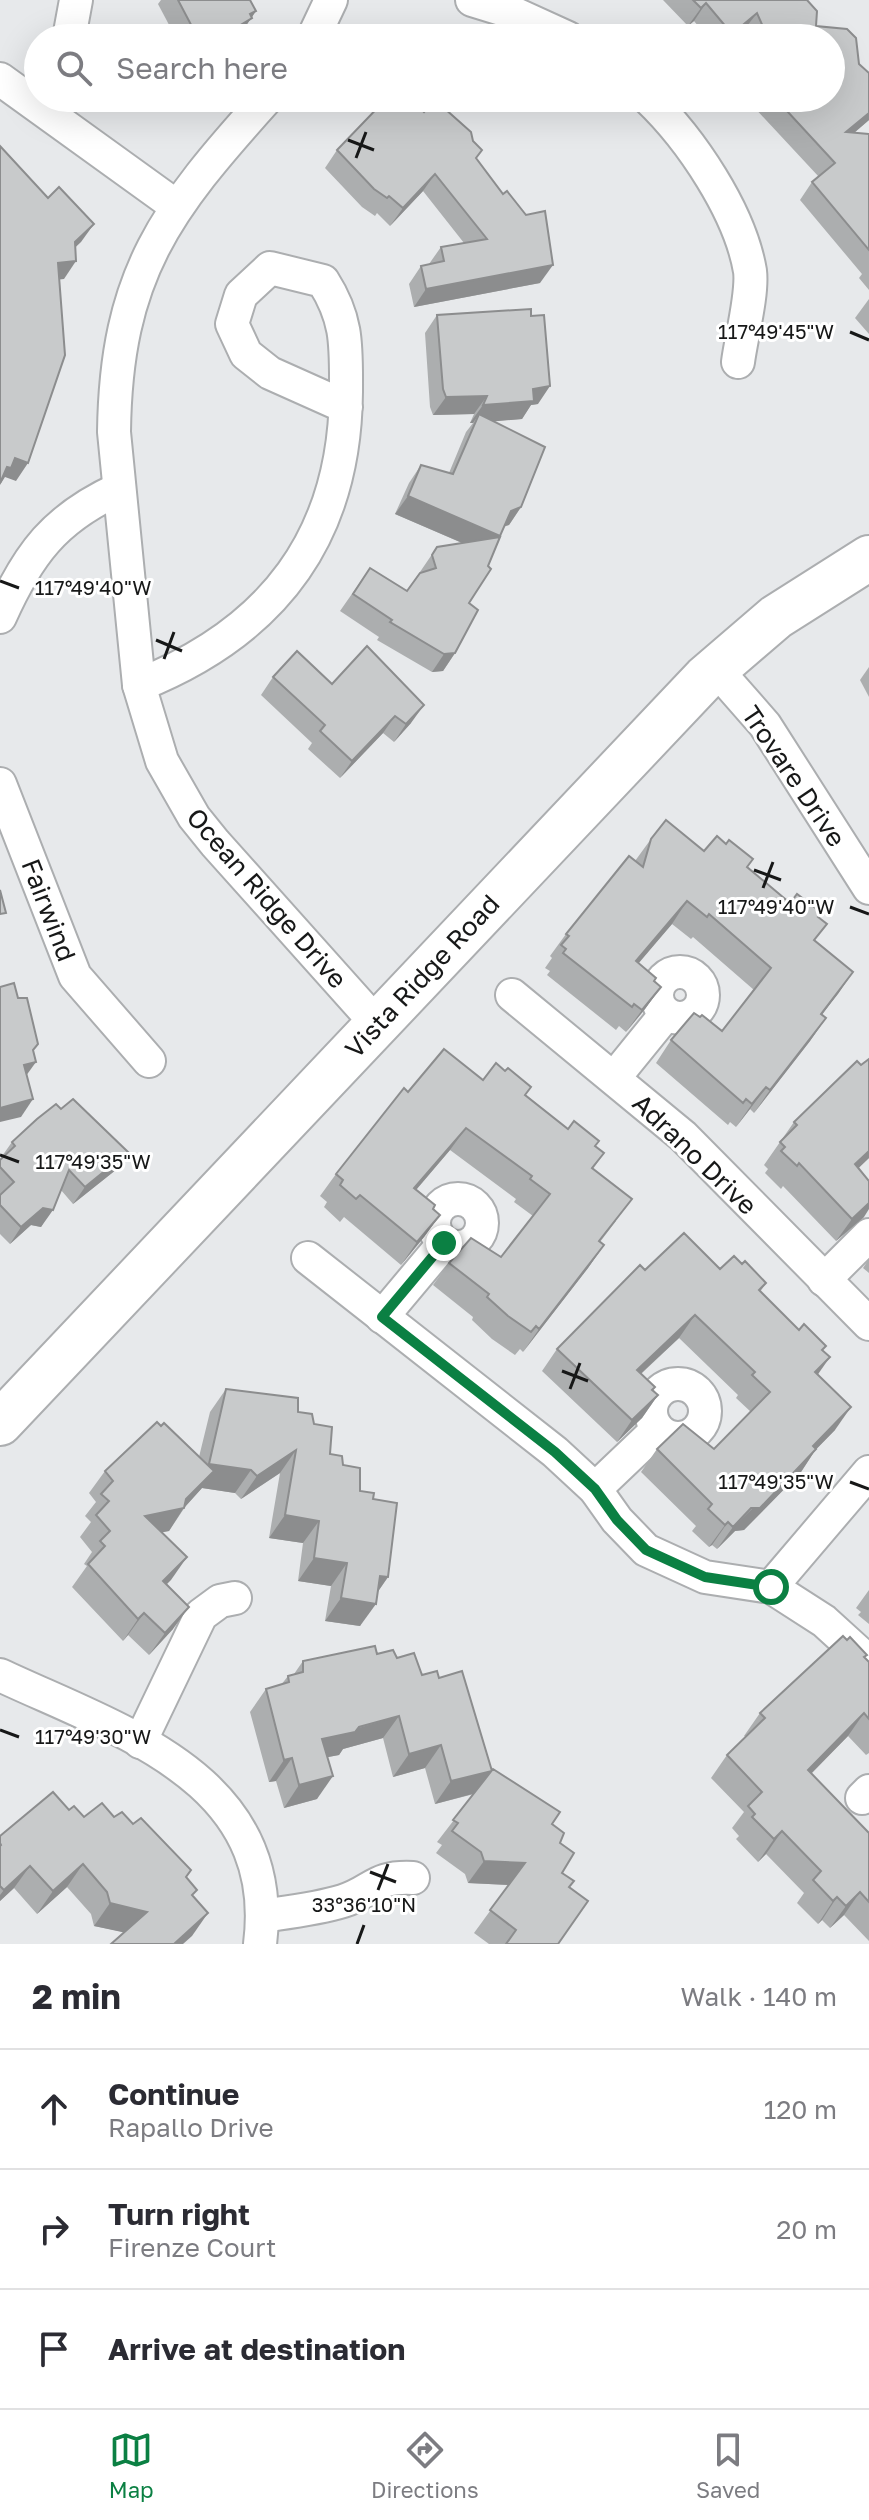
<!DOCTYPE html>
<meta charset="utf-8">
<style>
body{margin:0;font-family:"Golos Text",sans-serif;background:#f2f2f3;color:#2b2b33}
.stop{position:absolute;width:24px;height:24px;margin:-18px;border:6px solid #0b8043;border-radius:50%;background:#fff}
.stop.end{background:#0b8043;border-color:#fff;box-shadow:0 2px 8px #0008}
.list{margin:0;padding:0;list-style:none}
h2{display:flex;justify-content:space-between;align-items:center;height:104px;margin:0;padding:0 32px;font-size:34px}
h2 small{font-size:26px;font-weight:400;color:#7c7c81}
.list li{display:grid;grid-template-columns:52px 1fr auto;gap:24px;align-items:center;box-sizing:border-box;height:120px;padding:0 32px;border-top:2px solid #e1e1e2}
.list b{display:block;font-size:30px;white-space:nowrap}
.list p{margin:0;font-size:26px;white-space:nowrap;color:#7c7c81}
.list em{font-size:26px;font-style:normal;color:#7c7c81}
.icon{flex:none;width:44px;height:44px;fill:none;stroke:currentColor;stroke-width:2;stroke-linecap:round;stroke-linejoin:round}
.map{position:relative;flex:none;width:869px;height:1944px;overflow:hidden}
.search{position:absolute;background:#fff;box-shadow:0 8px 32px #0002;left:24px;right:24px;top:24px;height:88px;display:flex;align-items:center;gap:20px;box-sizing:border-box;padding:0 28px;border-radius:44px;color:#7c7c81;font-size:30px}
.sheet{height:464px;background:#fff}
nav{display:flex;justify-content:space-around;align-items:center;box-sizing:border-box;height:112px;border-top:2px solid #e1e1e2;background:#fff;font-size:22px;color:#7c7c81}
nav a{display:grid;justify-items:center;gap:4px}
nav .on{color:#0b8043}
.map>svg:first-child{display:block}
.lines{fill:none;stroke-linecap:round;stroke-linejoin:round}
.street-casing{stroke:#acaeb0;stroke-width:36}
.secondary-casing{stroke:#acaeb0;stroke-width:48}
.street{stroke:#fff;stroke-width:32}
.secondary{stroke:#fff;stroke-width:44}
.wall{fill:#acaeaf}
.shaded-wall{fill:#8c8d8e}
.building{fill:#c8cacb;stroke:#8c8d8e;stroke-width:2}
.route{stroke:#0b8043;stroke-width:10}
.ticks{fill:none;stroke:#171818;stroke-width:3}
.labels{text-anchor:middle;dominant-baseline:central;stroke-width:6;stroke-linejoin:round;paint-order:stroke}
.street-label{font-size:26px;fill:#171818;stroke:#fff}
.ticks-label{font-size:20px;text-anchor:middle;fill:#171818;stroke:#fff;stroke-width:6;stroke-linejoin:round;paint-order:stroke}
</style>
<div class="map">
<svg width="869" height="1944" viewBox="0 0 869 1944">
<rect width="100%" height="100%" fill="#e7e9eb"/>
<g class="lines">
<defs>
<g id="street">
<polyline points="472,0 511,12 568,38"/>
<polyline points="69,38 76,0"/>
<polyline points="313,38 331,0"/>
<polyline points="0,79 176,206"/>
<path d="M267,98C166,210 116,274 114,432L139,685L162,761L194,817L215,843L377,1024"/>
<path d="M648,98C691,139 740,212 750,271C753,294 741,338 738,362"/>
<path d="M0,617C28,554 55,518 119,489"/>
<polyline points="715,668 765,725 869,888"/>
<path d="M139,685C272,632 345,538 346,392C346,346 348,320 323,281L270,268L241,295L232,324L246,354L270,373L346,407"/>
<polyline points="0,784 75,976 149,1061"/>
<circle cx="680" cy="995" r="23"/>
<polyline points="512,995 683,1136 869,1324"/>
<polyline points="614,1078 666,1014"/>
<circle cx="458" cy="1223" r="24"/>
<polyline points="308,1258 555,1452 595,1489 617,1520 646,1550 705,1577 771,1587 824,1621 869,1662"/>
<polyline points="824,1280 869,1235"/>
<polyline points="382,1317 444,1243"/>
<circle cx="678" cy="1411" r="27"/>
<polyline points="595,1489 657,1430"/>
<polyline points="771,1587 869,1472"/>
<path d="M0,1675C119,1731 281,1778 260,1944"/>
<polyline points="140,1742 201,1615 220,1601 235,1598"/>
<polyline points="862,1798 869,1791"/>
<path d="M262,1916C289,1912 317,1909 343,1901C374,1891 374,1876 413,1878"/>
</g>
<polyline id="secondary" points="0,1423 705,678 776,617 869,558"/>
</defs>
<use href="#street" class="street-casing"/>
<use href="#secondary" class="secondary-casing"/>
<use href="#street" class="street"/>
<use href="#secondary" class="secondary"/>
</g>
<g class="wall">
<polygon points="161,0 250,0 256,11 239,36 236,38 176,38 158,4"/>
<polygon points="663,0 807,0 817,11 816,26 847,29 856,38 859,64 869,73 869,120 854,133 869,134 869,290 859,278 862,274 800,200 812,182 819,177 752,105 757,98 831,98 831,38 748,38 744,30 735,38 708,38 694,21 688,26"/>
<polygon points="337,150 476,159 540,283 414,307 409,284 421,266 429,264 441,247 464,243 423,191 390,226 377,213 375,216 362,207 325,168"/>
<polygon points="869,299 869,334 855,318"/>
<polygon points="437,315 538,404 531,405 522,419 493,421 521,507 509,525 504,526 469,603 455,653 443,671 432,672 377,640 379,637 340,611 370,568 407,591 437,547 462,543 395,514 409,483 421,465 449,473 466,432 473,423 470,423 474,414 433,415 430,407 425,333"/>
<polygon points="869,667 869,697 860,680"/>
<polygon points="273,677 332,684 411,723 394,742 383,733 340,778 308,749 312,743 261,695"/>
<polygon points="651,839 704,851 726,844 753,859 747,868 790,903 818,918 815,941 853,972 822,1015 826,1018 810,1041 754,1113 750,1109 736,1127 730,1122 728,1125 656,1063 671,1040 700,1017 722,1031 754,990 693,937 691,939 672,924 638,963 654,981 661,987 645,1009 626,1032 619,1026 616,1030 547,975 550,971 545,968 552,958 550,956 566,934 635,861"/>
<polygon points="483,1080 526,1095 568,1129 604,1153 593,1169 616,1221 600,1242 604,1245 588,1268 523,1352 520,1349 515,1355 492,1339 472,1320 473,1317 433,1285 449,1263 501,1257 533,1216 514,1202 516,1199 450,1150 416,1190 440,1215 424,1237 401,1265 344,1217 340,1222 324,1207 327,1202 320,1196 336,1174 408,1092"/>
<polygon points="61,1109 128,1152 117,1169 73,1204 61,1190 41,1227 31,1225 10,1244 0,1234 0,1159 12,1142"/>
<polygon points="794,1122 869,1158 858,1168 864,1217 836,1241 783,1186 781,1189 765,1173 768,1169 764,1165"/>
<polygon points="869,1259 869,1273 863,1268"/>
<polygon points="742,1264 766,1283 760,1292 799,1330 823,1350 817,1375 835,1430 816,1449 801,1472 744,1530 735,1531 717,1549 712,1545 709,1547 692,1531 696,1526 641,1472 657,1449 714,1449 751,1412 736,1398 738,1395 679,1338 641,1374 658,1395 642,1418 617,1442 542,1371 557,1349 645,1270 720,1269"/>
<polygon points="226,1389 298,1412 314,1424 330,1454 343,1465 360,1491 373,1499 388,1577 377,1593 360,1626 325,1621 331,1586 298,1581 303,1543 269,1538 280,1473 241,1499 235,1493 202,1488 185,1507 169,1531 161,1532 187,1557 166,1584 173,1629 149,1655 128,1635 123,1641 72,1587 87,1566 84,1564 92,1552 80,1537 91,1522 85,1516 96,1502 89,1493 105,1471 199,1457 210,1412"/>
<polygon points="869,1590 869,1624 858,1615 861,1612 856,1608"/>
<polygon points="377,1654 397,1658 422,1675 439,1678 492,1771 552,1824 560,1843 562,1873 569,1887 558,1944 489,1944 474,1933 509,1885 468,1883 465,1874 436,1853 442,1845 437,1842 474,1794 435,1804 425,1768 393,1777 383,1738 343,1749 339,1755 328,1757 317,1799 284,1808 276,1781 269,1782 250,1712 266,1689 281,1685 288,1676 294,1674 303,1661"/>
<polygon points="865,1658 869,1662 869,1753 866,1755 848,1736 811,1774 869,1833 869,1941 844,1915 830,1928 822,1920 818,1924 797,1903 804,1893 766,1854 758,1862 736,1839 739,1836 732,1828 744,1812 711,1778 727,1755 746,1737 744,1736 760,1713"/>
<polygon points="69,1810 84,1817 114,1817 133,1824 186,1877 193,1896 192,1936 124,1932 94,1926 91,1914 67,1887 37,1914 14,1888 0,1901 0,1836"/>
</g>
<g class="shaded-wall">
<polygon points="706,3 694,21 688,26 701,8"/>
<polygon points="256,11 239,36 236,38 219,38 250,14"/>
<polygon points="757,13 744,30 735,38 729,38 732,34"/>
<polygon points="869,113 869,120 834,150 846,132"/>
<polygon points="435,174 423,191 390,226 403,208"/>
<polygon points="94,224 81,242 62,260 75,242"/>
<polygon points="76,261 64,279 46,281 58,263"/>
<polygon points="553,265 540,283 414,307 426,289"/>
<polygon points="550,386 538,404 531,405 522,419 475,423 479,414 473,423 470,423 483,405 533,389"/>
<polygon points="487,396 474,414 433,415 446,397"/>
<polygon points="15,458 28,463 16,481 5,477 0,485 0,477"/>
<polygon points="408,496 500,536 488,554 395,514"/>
<polygon points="521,507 509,525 499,528 511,511"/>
<polygon points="455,653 443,671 432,672 444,654"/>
<polygon points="424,705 411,723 394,742 406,724"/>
<polygon points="395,716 383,733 340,778 352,761"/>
<polygon points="687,901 672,924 621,984 636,961"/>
<polygon points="853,972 838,994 805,1036 821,1014"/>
<polygon points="661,987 645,1009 626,1032 642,1010"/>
<polygon points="826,1018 810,1041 754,1113 770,1090"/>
<polygon points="36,1062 23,1080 24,1065"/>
<polygon points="766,1087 750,1109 736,1127 752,1104"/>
<polygon points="33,1099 21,1117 0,1122 0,1108"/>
<polygon points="466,1128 450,1150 398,1211 414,1188"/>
<polygon points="869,1151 869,1158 839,1187 855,1164"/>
<polygon points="128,1152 117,1169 73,1204 85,1187"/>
<polygon points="869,1203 869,1209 864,1217 836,1241 852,1219"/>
<polygon points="43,1208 53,1210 41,1227 31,1225 10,1244 21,1227"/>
<polygon points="440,1215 424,1237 401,1265 417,1242"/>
<polygon points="604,1245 588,1268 523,1352 539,1329"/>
<polygon points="695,1315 679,1338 621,1392 637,1370"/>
<polygon points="830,1357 814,1380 815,1372"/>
<polygon points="658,1395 642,1418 617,1442 632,1420"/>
<polygon points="851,1407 835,1430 797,1469 813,1446"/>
<polygon points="816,1449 801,1472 744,1530 735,1531 717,1549 733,1527"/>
<polygon points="296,1450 280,1473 241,1499 257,1476"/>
<polygon points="209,1464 251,1470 235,1493 202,1488 183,1509 169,1531 129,1539 145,1516 193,1486"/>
<polygon points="285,1515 319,1521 303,1543 269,1538"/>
<polygon points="728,1522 712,1545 709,1547 725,1525"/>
<polygon points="187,1557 171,1580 147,1604 163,1581"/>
<polygon points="314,1558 347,1563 331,1586 298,1581"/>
<polygon points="380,1576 388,1577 372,1600"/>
<polygon points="341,1598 376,1604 360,1626 325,1621"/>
<polygon points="189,1607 173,1629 149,1655 165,1633"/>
<polygon points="144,1613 128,1635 123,1641 138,1619"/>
<polygon points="864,1713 848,1736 792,1793 808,1770"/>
<polygon points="399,1716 383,1738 343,1749 339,1755 307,1761 322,1739"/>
<polygon points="441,1745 425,1768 393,1777 409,1754"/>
<polygon points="292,1758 276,1781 269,1782 284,1760"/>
<polygon points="492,1771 476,1793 435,1804 451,1781"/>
<polygon points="333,1776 317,1799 284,1808 299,1785"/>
<polygon points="782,1831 766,1854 758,1862 774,1839"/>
<polygon points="484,1861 525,1863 509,1885 468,1883"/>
<polygon points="83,1864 67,1887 37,1914 53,1891"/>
<polygon points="30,1866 14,1888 0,1901 0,1895 4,1890"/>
<polygon points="860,1892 844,1915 830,1928 846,1906"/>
<polygon points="837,1897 822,1920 818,1924 833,1901"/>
<polygon points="110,1903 147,1912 131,1934 94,1926"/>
<polygon points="208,1913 192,1936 183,1944 174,1944"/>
</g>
<g class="building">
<polygon points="178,0 250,0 256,11 250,14 252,18 219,38 198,38"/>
<polygon points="693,0 807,0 817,11 816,26 847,29 856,38 859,64 869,73 869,113 846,132 869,134 869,250 812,182 835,163 775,98 831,98 831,38 768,38 757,13 732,34 706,3 701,8"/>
<polygon points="387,98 409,98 424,112 435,100 471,132 473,141 482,150 476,158 503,194 507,191 526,215 545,211 553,265 426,289 421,266 444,261 441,247 487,239 435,174 403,208 389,196 387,198 374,189 337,150"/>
<polygon points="0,146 48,198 59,187 94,224 75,242 76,261 58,263 65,355 28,463 15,458 11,468 7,467 0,483"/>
<polygon points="531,309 531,316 544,315 550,386 533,389 534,401 483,405 487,396 446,397 443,389 437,315"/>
<polygon points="479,414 545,447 521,507 511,511 500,536 408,496 421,465 453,474"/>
<polygon points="500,537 488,566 491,569 469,603 478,610 455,653 444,654 390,622 392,620 353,594 370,568 407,591 420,573 436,568 432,555 437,547"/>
<polygon points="367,646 424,705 406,724 395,716 352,761 320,731 325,725 273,677 297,651 332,684"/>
<polygon points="666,820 704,851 717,836 726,844 729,840 753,859 747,867 790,903 797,894 822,913 818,917 827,924 814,940 853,972 821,1014 826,1018 770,1090 766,1087 752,1104 746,1099 743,1103 671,1040 694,1013 700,1017 702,1015 722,1031 771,968 709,914 707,917 687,901 636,961 656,978 654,981 661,987 642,1010 634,1004 632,1007 563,953 566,949 561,945 569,936 566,934 629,856 643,867 651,839"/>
<polygon points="0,890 6,913 0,914"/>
<polygon points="14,983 18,998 27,998 38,1044 33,1050 36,1062 24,1065 33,1099 0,1108 0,987"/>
<polygon points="444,1049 483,1080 496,1063 505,1071 508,1068 531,1087 525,1095 568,1129 574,1121 599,1141 595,1146 604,1153 592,1168 632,1199 599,1241 604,1245 539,1329 536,1326 531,1332 508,1316 487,1297 489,1294 449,1263 471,1238 501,1257 550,1194 530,1179 532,1176 466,1128 414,1188 435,1205 433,1209 440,1215 417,1242 360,1195 356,1199 340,1185 343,1180 336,1174 404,1088 408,1092"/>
<polygon points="869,1059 869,1151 855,1164 869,1181 869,1203 852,1219 799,1163 797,1166 781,1151 785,1147 780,1142 797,1125 794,1122 857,1061 861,1065"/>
<polygon points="73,1099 128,1152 85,1187 69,1170 53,1210 43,1208 21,1227 0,1205 0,1195 14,1182 0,1167 0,1160 15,1146 12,1142 37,1119 56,1104 61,1109"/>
<polygon points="684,1233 720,1269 734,1256 742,1264 745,1261 766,1283 759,1290 799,1330 804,1324 826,1346 822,1350 830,1357 815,1372 851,1407 813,1446 816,1449 760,1508 751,1508 733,1527 728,1522 725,1525 708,1509 712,1504 657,1449 683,1424 714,1449 770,1392 752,1375 755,1372 695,1315 637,1370 655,1387 652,1390 658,1395 632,1420 557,1349 640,1265 645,1270"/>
<polygon points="226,1389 298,1398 298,1412 312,1414 314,1424 332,1427 330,1454 342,1456 343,1465 360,1468 360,1491 374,1493 373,1499 397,1503 388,1577 380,1576 376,1604 341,1598 347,1563 314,1558 319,1521 285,1515 296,1450 257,1476 251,1470 209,1464"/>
<polygon points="157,1422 161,1426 164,1423 214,1471 186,1499 184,1508 145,1516 187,1557 163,1581 189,1607 165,1633 144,1613 138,1619 88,1564 105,1546 100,1541 110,1531 96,1515 109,1501 101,1494 113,1481 105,1471"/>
<polygon points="843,1636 847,1640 850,1637 867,1655 864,1657 869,1662 869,1719 864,1713 808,1770 869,1833 869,1902 860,1892 846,1906 837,1897 833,1901 813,1880 821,1871 782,1831 774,1839 752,1817 755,1814 748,1806 762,1792 727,1755 765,1718 760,1713"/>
<polygon points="375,1646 377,1654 393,1650 397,1658 414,1653 422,1675 437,1671 439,1678 462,1671 492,1771 451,1781 441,1745 409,1754 399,1716 359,1727 355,1732 322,1739 333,1776 299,1785 292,1758 284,1760 266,1689 289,1682 288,1676 303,1672 303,1661"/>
<polygon points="493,1769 560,1812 552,1824 564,1833 560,1843 574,1853 562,1873 574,1881 569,1887 588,1901 558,1944 506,1944 516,1930 490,1910 525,1863 484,1861 481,1852 452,1831 458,1823 453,1820"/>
<polygon points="53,1792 69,1810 74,1806 84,1817 102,1803 114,1817 122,1812 133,1824 141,1818 191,1870 186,1877 197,1890 192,1895 208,1913 174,1944 111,1944 147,1912 110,1903 107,1892 83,1864 53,1891 30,1866 4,1890 0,1886 0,1846 1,1845 0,1843 0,1836"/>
</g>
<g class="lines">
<polyline class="route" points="444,1243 382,1317 555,1452 595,1489 617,1520 646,1550 705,1577 771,1587"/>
</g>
<path class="ticks" d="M348,140L374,150M356,158L366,132M850,332L869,340M0,581L19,588M156,640L182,651M164,659L174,632M754,870L781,880M763,888L773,862M850,907L869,914M0,1155L19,1162M562,1371L588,1381M570,1389L580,1363M850,1482L869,1489M0,1730L19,1737M370,1872L396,1882M378,1890L388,1864M357,1944L364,1925"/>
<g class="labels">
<g class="street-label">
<text transform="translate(794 776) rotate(56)">Trovare Drive</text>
<text transform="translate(267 898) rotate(49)">Ocean Ridge Drive</text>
<text transform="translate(49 910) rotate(69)">Fairwind</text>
<text transform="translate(422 976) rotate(-47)">Vista Ridge Road</text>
<text transform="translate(695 1154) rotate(44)">Adrano Drive</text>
</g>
</g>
<g class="ticks-label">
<text x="776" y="339">117°49'45"W</text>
<text x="93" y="595">117°49'40"W</text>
<text x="776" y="914">117°49'40"W</text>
<text x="93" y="1169">117°49'35"W</text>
<text x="776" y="1489">117°49'35"W</text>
<text x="93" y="1744">117°49'30"W</text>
<text x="364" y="1912">33°36'10"N</text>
</g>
</svg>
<div class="stop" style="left:771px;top:1587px"></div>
<div class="stop end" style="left:444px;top:1243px"></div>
<div class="search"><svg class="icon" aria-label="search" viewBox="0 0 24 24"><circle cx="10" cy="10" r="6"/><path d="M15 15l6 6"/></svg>Search here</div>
</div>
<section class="sheet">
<h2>2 min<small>Walk · 140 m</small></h2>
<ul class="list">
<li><svg class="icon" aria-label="ahead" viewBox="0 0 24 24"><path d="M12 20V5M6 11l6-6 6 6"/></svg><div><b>Continue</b><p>Rapallo Drive</p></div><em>120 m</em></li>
<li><svg class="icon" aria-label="right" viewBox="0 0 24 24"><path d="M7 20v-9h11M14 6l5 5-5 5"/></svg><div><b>Turn right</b><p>Firenze Court</p></div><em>20 m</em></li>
<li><svg class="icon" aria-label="arrive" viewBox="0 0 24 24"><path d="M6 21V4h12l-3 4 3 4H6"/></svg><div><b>Arrive at destination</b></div></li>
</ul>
</section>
<nav>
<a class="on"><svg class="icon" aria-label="map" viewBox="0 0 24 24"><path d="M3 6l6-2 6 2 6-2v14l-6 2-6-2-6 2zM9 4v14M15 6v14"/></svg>Map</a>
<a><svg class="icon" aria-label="directions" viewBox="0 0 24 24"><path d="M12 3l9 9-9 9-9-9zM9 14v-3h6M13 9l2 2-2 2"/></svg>Directions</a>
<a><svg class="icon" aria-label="saved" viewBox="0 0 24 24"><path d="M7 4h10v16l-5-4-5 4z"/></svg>Saved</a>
</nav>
